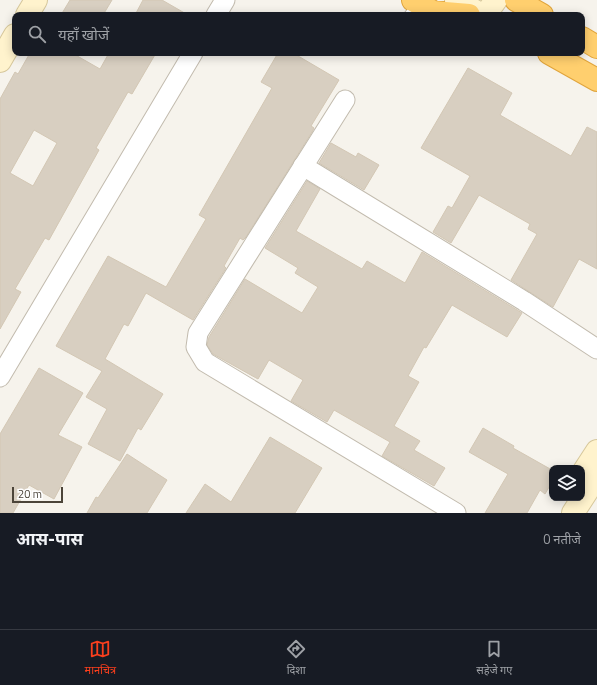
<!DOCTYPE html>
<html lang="hi">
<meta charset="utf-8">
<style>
body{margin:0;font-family:"Titillium Web","Noto Sans Devanagari",sans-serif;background:#20242c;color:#f1f3f6}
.controls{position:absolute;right:12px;bottom:12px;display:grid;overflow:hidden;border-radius:8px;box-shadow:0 2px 10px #0003}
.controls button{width:36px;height:36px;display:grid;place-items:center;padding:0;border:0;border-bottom:1px solid #363941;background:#171b24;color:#f1f3f6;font:20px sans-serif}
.scale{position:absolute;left:12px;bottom:10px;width:51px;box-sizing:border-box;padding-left:4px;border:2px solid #4b4439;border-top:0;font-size:11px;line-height:14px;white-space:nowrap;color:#4b4439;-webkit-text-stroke:3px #fff;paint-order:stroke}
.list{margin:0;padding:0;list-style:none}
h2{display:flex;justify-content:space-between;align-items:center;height:52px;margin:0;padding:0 16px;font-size:17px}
h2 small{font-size:13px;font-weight:400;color:#9ea1a6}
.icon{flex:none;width:22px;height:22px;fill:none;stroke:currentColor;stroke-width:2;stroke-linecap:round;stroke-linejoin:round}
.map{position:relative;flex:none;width:597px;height:513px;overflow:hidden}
.search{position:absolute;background:#171b24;box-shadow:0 2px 10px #0003;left:12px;right:12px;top:12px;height:44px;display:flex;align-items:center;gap:10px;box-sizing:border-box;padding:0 14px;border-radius:8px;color:#9ea1a6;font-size:15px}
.sheet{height:116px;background:#171b24}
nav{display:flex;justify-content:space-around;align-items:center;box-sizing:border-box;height:56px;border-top:1px solid #363941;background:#171b24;font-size:11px;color:#9ea1a6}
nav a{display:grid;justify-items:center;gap:2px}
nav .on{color:#fc3f1d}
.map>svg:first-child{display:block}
.building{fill:#d8cfc1;stroke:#d3c7b4;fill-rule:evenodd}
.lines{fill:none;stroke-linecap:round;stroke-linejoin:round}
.lane-casing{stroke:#c2bbae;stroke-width:11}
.street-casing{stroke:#c2bbae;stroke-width:21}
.secondary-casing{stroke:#d6c79b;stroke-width:24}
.highway-casing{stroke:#e0a43c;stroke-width:24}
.lane{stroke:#fff;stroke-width:9}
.street{stroke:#fff;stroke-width:19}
.secondary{stroke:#fff3cd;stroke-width:22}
.highway{stroke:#ffcf6e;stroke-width:22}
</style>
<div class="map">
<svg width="597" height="513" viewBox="0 0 597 513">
<rect width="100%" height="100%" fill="#f6f3ec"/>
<g class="building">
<polygon points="70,0 112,0 103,15 61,15"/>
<polygon points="143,0 162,0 188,15 135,15"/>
<path d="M30,53H72L100,69L109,53H156L132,94L128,92L96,148L99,150L49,240L45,238L15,289L21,292L0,329V99L15,72L18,74ZM34,130L57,143L33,186L10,173Z"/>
<polygon points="278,53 293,53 339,80 311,126 314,128 312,132 246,237 243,240 240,238 224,266 226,268 193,320 146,293 128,326 124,324 105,359 163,394 141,430 138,428 120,461 88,444 107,409 86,397 102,371 56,346 108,256 166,287 206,219 199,215 272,88 261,82"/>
<polygon points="468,68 512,93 500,115 571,156 587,127 597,132 597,269 579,259 553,307 511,280 537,234 528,229 530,224 479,195 451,243 433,232 448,206 452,208 470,176 421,148"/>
<polygon points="331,143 356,157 358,153 379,165 364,190 319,163"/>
<polygon points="307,181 320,189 296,231 362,269 367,261 405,283 422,252 522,313 507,337 452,305 426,348 424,347 408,376 419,382 394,426 420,441 414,450 445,468 434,486 382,456 390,442 334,410 327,422 291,401 303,380 269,360 258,379 213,354 207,345 209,337 245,279 302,313 318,287 295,273 298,268 265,248"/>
<polygon points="39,368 83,393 58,435 82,447 54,499 29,485 13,513 0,513 0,434"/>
<polygon points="483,428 514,446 513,448 552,470 552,482 545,494 540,490 527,513 485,513 508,474 469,452"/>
<polygon points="270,437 322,468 295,513 186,513 205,484 231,502"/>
<polygon points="127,454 167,480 147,513 87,513 96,497 98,498"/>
</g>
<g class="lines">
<defs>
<polyline id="lane" points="409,15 418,3"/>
<g id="street">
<polyline points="216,15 225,0"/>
<polyline points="345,100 198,333 196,347 205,362 456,513"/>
<polyline points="303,166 524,301 597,349"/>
<polyline points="0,377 193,53"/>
</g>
<g id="secondary">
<polyline points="456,0 482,15"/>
<polyline points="27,15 36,0"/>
<polyline points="485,15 496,0"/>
<polyline points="0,61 15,35"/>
<polyline points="582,474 597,451"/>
<polyline points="573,513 597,476"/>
</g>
<g id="highway">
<polyline points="413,0 433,12 469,15"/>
<polyline points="516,0 542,15"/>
<polyline points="582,38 597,47"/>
<polyline points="549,53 597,80"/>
</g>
</defs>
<use href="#lane" class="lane-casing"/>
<use href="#street" class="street-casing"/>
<use href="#secondary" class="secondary-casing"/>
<use href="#highway" class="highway-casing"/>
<use href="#lane" class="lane"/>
<use href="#street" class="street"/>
<use href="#secondary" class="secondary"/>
<use href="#highway" class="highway"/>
</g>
</svg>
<div class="controls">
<button><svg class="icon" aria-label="layers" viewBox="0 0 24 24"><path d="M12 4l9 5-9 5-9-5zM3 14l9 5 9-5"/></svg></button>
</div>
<div class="scale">20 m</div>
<div class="search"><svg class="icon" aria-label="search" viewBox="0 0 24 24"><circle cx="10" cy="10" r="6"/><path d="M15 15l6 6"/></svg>यहाँ खोजें</div>
</div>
<section class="sheet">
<h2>आस-पास<small>0 नतीजे</small></h2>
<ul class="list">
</ul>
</section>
<nav>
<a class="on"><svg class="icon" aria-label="map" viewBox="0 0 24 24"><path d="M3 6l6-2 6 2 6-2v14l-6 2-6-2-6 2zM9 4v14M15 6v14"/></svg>मानचित्र</a>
<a><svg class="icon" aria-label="directions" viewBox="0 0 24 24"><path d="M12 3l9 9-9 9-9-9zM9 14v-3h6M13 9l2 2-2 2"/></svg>दिशा</a>
<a><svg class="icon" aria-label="saved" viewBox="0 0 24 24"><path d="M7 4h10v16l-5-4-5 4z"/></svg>सहेजे गए</a>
</nav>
